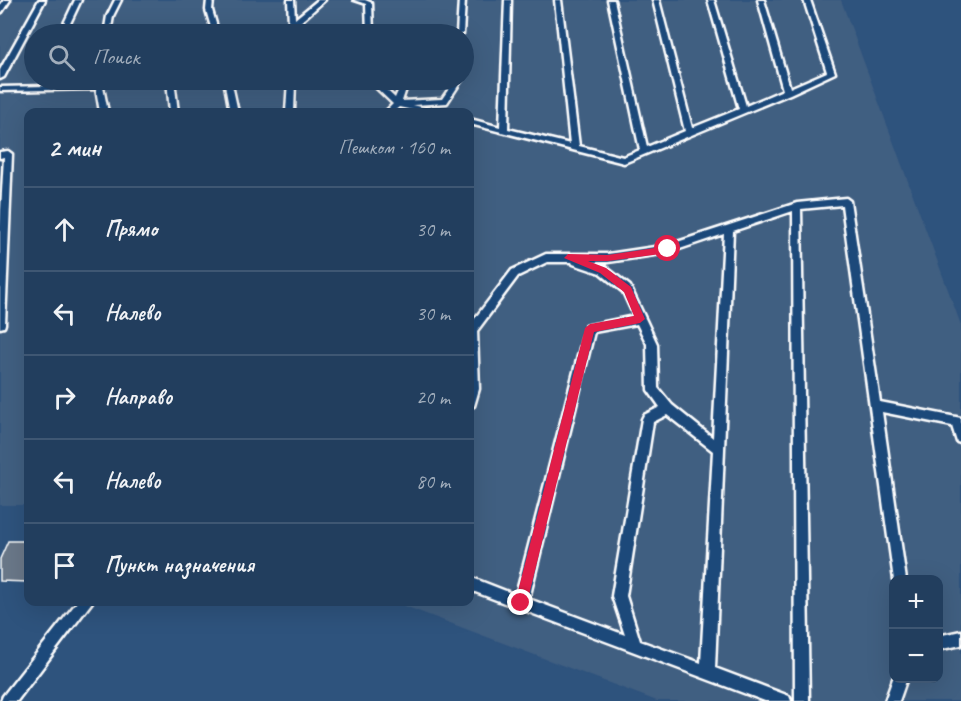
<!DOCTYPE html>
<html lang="ru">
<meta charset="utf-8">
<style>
body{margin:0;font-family:Caveat,sans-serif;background:#2e4967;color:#f1f3f6}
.controls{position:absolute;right:18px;bottom:18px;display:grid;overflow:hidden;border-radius:12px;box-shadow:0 6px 24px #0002}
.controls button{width:54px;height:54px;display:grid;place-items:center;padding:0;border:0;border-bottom:2px solid #3f5773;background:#223e5e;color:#f1f3f6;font:30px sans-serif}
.stop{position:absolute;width:18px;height:18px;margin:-14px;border:4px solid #e11d48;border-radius:50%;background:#fff}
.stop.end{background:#e11d48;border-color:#fff;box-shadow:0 2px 6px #0008}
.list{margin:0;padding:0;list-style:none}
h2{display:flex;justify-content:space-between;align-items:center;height:78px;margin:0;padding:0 24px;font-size:26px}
h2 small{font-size:20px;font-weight:400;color:#a2aebc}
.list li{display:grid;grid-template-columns:39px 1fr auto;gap:18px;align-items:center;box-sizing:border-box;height:84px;padding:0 24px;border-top:2px solid #3f5773}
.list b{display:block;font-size:22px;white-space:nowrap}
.list em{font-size:20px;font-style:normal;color:#a2aebc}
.icon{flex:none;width:33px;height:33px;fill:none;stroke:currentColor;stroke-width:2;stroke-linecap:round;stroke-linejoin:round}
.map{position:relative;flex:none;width:961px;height:701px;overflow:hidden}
.search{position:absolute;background:#223e5e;box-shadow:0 6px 24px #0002;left:24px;top:24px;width:450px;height:66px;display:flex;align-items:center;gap:15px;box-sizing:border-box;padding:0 21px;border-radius:33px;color:#a2aebc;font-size:22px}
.panel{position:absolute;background:#223e5e;box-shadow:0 6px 24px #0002;left:24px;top:108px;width:450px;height:498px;border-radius:12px}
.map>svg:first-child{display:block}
.built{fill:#405e81;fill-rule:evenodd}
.building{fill:#6a7889;stroke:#fff;stroke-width:1.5}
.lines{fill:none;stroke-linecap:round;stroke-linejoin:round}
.lane-casing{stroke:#fff;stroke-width:5}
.lane{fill:#1f4a7a;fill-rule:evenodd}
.route{fill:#e11d48}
</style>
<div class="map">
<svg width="961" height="701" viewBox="0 0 961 701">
<rect width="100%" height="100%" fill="#2e537d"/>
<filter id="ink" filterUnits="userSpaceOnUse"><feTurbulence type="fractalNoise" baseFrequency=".0167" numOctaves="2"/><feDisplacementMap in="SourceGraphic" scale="12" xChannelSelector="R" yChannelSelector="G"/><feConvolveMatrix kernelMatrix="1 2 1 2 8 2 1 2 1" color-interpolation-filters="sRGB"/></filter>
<g filter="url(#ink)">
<path class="built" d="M0,0H841L961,325V701H657L394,602H470V112H28V505H0ZM34,34H464V80H34ZM894,580H938V678H894Z"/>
<polygon class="building" points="8,541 28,541 28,582 0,581 0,559"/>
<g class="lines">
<defs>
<g id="lane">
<polygon points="4,0 10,0 2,12 0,13 0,6"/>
<polygon points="39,0 45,0 4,77 0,79 0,70"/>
<polygon points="75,0 81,0 65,34 59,34"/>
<polygon points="115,0 121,0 113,16 110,34 104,34 107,16"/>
<polygon points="207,0 213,0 212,10 219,34 213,34 206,10"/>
<polygon points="288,0 294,0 295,19 318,0 325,0 296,26 296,34 290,34 289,27 259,34 250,34 251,33 289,23"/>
<polygon points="354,0 365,0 372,3 373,34 367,34 366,4"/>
<polygon points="459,0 465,0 463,34 457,34"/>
<polygon points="505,0 511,0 508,129 570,144 555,0 561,0 579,146 623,157 640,150 608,0 614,0 647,147 685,131 653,0 659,0 692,128 739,109 708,0 714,0 746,106 783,90 758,0 764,0 790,88 827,72 804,0 810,0 835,73 790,94 624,163 470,124 470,119 500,127"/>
<polygon points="96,80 110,80 103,87 108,112 100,112 96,89 0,91 0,87 96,85"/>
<polygon points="167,80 174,80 178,112 170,112"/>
<polygon points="224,80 231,80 238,112 230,112"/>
<polygon points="288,80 295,80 294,112 286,112"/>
<polygon points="368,80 376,80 395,98 403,80 409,80 402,101 442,99 455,80 462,80 447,103 413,105 433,110 434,112 422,112 399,107 393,112 385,112 393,104"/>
<polygon points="8,151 12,154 5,324 4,327 0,328 0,227 4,157 0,158 0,152"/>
<path d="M846,198L850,201L880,402L961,418V443L957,442L952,426L882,412L906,580H894L842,205L801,209L809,701H795L793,211L733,231L715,668L789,696L791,701H765L470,590V577L516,595L585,329L586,326L590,325L634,316L623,292L600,273L573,264L572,262H547L518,276L477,331L479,389L474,406L470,407V325L512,270L546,254H608L668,245L797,203ZM724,234L713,438L672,405L658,388L657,344L630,286L606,267L589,262H608L668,253ZM637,324L647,344L648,390L660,407L644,415L642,419L612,596L625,635L529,599L594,332ZM667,415L713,451L701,663L640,641L626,596L653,422Z"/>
<polygon points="77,602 92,602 17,701 1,701 3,696"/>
<polygon points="961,631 961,645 938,650 938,636"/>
<polygon points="894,676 894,678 907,678 899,701 885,701"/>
</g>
</defs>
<use href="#lane" class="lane-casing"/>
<use href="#lane" class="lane"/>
</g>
</g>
<polygon class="route" points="668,246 672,249 668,253 608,261 588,261 606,268 631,287 645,319 640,323 594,332 527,603 525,607 521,609 516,607 515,603 585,328 590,324 634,316 624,292 600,273 564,258 568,254 608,255"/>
</svg>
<div class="controls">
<button>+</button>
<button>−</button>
</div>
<div class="stop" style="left:668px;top:249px"></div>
<div class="stop end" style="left:521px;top:603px"></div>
<div class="search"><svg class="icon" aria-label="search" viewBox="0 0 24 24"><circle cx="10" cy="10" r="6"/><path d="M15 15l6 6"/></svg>Поиск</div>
<section class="panel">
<h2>2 мин<small>Пешком · 160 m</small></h2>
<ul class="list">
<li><svg class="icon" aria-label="ahead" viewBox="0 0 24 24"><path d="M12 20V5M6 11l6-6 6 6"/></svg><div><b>Прямо</b></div><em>30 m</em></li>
<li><svg class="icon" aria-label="left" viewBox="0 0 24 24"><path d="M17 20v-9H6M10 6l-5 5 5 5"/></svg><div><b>Налево</b></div><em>30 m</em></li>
<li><svg class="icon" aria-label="right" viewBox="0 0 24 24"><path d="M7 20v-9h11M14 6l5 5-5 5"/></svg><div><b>Направо</b></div><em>20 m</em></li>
<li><svg class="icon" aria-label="left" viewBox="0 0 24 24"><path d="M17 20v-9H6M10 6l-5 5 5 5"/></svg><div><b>Налево</b></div><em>80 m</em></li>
<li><svg class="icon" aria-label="arrive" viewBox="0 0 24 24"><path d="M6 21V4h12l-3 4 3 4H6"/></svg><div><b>Пункт назначения</b></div></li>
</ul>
</section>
</div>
